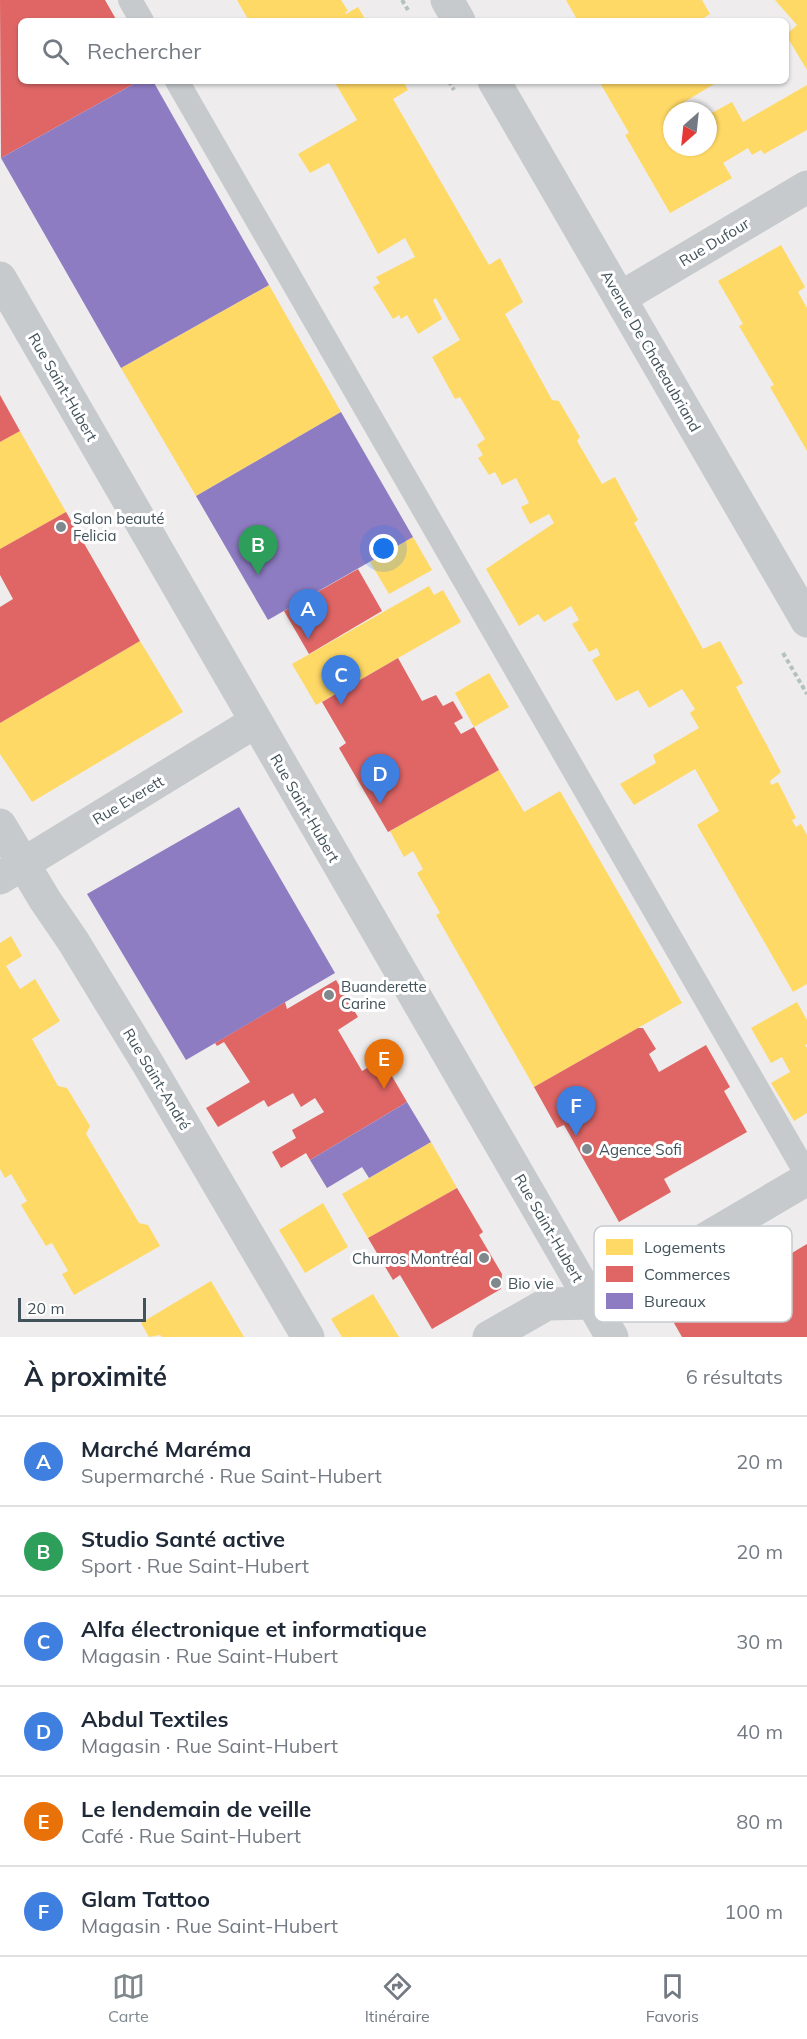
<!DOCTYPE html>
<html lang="fr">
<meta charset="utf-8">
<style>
body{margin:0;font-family:Mulish,sans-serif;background:#f6f6f7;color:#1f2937}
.compass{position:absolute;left:663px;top:102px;width:54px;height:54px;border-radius:50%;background:#fff;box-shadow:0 2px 4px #0004;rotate:207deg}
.scale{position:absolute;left:18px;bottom:15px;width:128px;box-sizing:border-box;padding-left:6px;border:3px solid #42525a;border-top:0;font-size:16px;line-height:21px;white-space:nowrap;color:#42525a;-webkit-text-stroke:4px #fff;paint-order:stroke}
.you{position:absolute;left:384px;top:549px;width:21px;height:21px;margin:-15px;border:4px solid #fff;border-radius:50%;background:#1a73e8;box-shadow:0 0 0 9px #1a73e833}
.badge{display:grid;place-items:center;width:39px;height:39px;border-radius:50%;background:#7e888d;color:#fff;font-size:20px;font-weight:700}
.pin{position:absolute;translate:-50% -50px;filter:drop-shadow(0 2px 3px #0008)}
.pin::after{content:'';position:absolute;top:32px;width:21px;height:18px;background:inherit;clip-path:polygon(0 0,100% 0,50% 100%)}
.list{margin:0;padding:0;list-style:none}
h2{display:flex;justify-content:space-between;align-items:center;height:78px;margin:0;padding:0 24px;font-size:26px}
h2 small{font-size:20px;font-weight:400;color:#747a83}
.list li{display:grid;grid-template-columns:39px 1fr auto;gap:18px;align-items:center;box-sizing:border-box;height:90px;padding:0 24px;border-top:2px solid #e0e1e3}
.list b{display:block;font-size:22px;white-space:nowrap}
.list p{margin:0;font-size:20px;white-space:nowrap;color:#747a83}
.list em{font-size:20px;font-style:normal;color:#747a83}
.icon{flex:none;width:33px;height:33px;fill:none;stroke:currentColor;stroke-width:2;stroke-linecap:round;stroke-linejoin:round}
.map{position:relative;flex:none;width:807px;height:1337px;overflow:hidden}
.search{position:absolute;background:#fff;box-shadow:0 2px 4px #0004;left:18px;right:18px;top:18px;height:66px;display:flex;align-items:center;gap:15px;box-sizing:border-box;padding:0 21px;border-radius:9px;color:#747a83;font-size:22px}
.sheet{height:618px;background:#fff}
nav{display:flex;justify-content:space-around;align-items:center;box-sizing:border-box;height:84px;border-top:2px solid #e0e1e3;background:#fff;font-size:16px;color:#747a83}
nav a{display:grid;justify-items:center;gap:3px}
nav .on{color:#7e888d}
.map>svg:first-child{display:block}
.homes{fill:#ffd966}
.shops{fill:#e06666}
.offices{fill:#8e7cc3}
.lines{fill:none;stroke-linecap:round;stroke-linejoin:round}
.path{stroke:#b3c2bc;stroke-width:4;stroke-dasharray:4.5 3;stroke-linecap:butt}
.service{stroke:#c6cacc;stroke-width:24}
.minor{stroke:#c6cacc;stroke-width:33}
.tertiary{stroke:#c6cacc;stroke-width:33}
.poi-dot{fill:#7e888d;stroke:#fff;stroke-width:2}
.labels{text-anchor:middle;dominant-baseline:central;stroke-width:6;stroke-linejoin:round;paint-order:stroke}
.street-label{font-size:15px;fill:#42525a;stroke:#fff}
.poi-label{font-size:15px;fill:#42525a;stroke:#fff;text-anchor:start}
.key{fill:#fff;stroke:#c6cbce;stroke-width:1.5}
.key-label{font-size:16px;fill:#42525a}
</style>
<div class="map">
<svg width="807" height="1337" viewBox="0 0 807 1337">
<rect width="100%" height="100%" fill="#eeecec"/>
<g class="homes">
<polygon points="237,0 341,0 348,11 345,12 346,14 358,7 366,21 249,21"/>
<polygon points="566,0 702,0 710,14 699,21 578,21"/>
<polygon points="775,0 807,0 807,70 786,35 797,25"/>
<polygon points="334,81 403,81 408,90 393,99 489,265 500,258 523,302 505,314 552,400 559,401 580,437 577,441 602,484 615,477 638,520 634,523 703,649 720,641 743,683 736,687 781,772 770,781 771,785 778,782 796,818 792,820 793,822 796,827 801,824 807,835 807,984 793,992 697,825 719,811 695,769 634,805 620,784 656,763 653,755 699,728 690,713 695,709 682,689 649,708 638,690 616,701 592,660 600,655 597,648 589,652 572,624 579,620 571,606 544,622 538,614 519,626 486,569 554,523 549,514 530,524 521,507 529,503 516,478 502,485 495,472 489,475 478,458 483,455 477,445 485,439 460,397 455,399 432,357 460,340 436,298 433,300 442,319 418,334 407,315 401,319 399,315 393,319 373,287 380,283 376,277 415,257 405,238 378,254 329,163 310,173 298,154 357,120"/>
<polygon points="599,81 719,81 681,104 686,111 672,111 672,147 708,147 708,115 732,102 743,122 807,85 807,130 764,154 761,150 752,155 748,148 723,163 732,178 670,213 625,135 629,133"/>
<polygon points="781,245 805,287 798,292 807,308 807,451 770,387 774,385 739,326 743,324 718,281"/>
<polygon points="269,285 341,412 196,496 121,368"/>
<polygon points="20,431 66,512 0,549 0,442"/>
<polygon points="413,537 432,570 389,594 370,562"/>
<polygon points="429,586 434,595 443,590 461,622 316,705 292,664"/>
<polygon points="140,641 183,712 32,802 0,754 0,723"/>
<polygon points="489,673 509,707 474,727 455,693"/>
<polygon points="499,770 524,812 560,791 682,1003 534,1087 436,915 440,913 417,873 423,869 413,851 404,857 390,831"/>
<polygon points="11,936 22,956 6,966 20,989 35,979 60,1021 32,1039 58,1086 67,1088 90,1126 86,1134 139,1223 148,1225 160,1246 74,1295 62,1274 68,1271 52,1243 46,1246 21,1205 27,1201 11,1174 5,1178 0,1169 0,943"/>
<polygon points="797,1002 807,1020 807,1044 805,1045 807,1048 807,1113 794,1121 771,1083 790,1072 782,1057 771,1063 751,1028"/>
<polygon points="431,1142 457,1188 368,1238 342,1194"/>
<polygon points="323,1203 348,1247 305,1273 279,1230"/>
<polygon points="211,1281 244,1337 162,1337 160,1335 149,1337 141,1323"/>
<polygon points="373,1294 399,1337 342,1337 331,1319"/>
</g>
<g class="shops">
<polygon points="0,0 105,0 117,21 21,21 21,81 139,81 1,158"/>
<polygon points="0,395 20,431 0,442"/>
<polygon points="66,512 140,641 0,723 0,607 13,599 0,575 0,549"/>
<polygon points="358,569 382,611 309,654 284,611"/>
<polygon points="398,658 422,701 436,695 443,706 453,701 463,718 454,723 461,734 474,727 499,770 388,832 339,748 346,743 322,702"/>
<polygon points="336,980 358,1017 338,1030 362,1071 382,1059 407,1102 310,1160 306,1153 281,1168 272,1152 296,1138 292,1130 324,1112 315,1098 301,1107 293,1093 268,1107 264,1100 218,1127 206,1108 250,1082 224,1042 217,1046 215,1043 285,1002 287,1009"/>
<polygon points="638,1028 643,1028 656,1049 649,1054 659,1072 706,1045 730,1087 724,1091 747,1132 664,1179 671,1192 619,1222 564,1125 557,1128 534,1087"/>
<polygon points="457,1188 483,1232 479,1235 502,1274 501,1289 432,1329 400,1275 393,1280 368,1238"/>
<polygon points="807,1244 807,1337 682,1337 674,1323"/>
</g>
<g class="offices">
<polygon points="139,81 153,81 269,285 121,368 1,158"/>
<polygon points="341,412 413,537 268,620 196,496"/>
<polygon points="239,807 335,973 186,1060 87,894"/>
<polygon points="407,1102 431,1142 369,1178 362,1167 327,1188 310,1160"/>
</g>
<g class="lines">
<g class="path">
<polyline points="402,0 408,10"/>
<polyline points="449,81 454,90"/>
<polyline points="783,653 807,694"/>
</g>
<g class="service">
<polyline points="130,0 142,21"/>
<polyline points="177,81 807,1175"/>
</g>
<g class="minor">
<polyline points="620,298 807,187"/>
<polyline points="0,825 45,900 73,941 148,1064 308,1337"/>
<polyline points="0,878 255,722"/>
<polyline points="489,1337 547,1304 592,1303 644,1275 807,1179"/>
</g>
<g class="tertiary">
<polyline points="447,0 459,21"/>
<polyline points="494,81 807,621"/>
<polyline points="0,278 612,1337"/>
</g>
</g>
<g class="poi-dot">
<circle cx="61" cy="527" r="6"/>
<circle cx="329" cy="995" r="6"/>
<circle cx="587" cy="1149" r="6"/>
<circle cx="484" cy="1258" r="6"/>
<circle cx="496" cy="1283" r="6"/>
</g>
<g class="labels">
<g class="street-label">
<text transform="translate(714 242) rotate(-31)">Rue Dufour</text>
<text transform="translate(651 351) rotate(60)">Avenue De Chateaubriand</text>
<text transform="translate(63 387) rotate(60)">Rue Saint-Hubert</text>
<text transform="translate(128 800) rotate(-31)">Rue Everett</text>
<text transform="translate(305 808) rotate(60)">Rue Saint-Hubert</text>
<text transform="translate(157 1079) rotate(59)">Rue Saint-André</text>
<text transform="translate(549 1228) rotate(60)">Rue Saint-Hubert</text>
</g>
<g class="poi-label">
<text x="73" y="518">Salon beauté<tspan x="73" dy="17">Felicia</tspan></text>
<text x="341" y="986">Buanderette<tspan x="341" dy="17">Carine</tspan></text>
<text x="599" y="1149">Agence Sofi</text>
<text x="472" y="1258" text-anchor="end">Churros Montréal</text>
<text x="508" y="1283">Bio vie</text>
</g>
</g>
<rect x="594" y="1226" width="198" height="96" rx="9" class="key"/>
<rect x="606" y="1239" width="27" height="16" fill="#ffd966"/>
<rect x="606" y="1266" width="27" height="16" fill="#e06666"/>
<rect x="606" y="1293" width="27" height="16" fill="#8e7cc3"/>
<g class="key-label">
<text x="644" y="1253">Logements</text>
<text x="644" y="1280">Commerces</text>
<text x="644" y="1307">Bureaux</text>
</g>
</svg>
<svg class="compass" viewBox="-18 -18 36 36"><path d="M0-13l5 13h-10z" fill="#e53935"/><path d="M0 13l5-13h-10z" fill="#747a83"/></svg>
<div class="scale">20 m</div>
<div class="you"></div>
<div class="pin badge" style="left:308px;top:639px;background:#3f7fe0">A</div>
<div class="pin badge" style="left:258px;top:575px;background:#2e9e5b">B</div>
<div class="pin badge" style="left:341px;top:705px;background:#3f7fe0">C</div>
<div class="pin badge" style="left:380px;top:804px;background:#3f7fe0">D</div>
<div class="pin badge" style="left:384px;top:1089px;background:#e8710a">E</div>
<div class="pin badge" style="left:576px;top:1136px;background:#3f7fe0">F</div>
<div class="search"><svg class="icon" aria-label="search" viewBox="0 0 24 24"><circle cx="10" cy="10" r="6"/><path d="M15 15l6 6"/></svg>Rechercher</div>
</div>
<section class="sheet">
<h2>À proximité<small>6 résultats</small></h2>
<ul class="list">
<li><span class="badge" style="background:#3f7fe0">A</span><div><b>Marché Maréma</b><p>Supermarché · Rue Saint-Hubert</p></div><em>20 m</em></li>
<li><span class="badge" style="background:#2e9e5b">B</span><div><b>Studio Santé active</b><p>Sport · Rue Saint-Hubert</p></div><em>20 m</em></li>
<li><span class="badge" style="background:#3f7fe0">C</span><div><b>Alfa électronique et informatique</b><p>Magasin · Rue Saint-Hubert</p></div><em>30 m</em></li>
<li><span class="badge" style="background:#3f7fe0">D</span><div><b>Abdul Textiles</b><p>Magasin · Rue Saint-Hubert</p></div><em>40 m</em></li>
<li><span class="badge" style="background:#e8710a">E</span><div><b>Le lendemain de veille</b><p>Café · Rue Saint-Hubert</p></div><em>80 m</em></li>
<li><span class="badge" style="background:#3f7fe0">F</span><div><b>Glam Tattoo</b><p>Magasin · Rue Saint-Hubert</p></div><em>100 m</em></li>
</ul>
</section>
<nav>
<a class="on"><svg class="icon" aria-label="map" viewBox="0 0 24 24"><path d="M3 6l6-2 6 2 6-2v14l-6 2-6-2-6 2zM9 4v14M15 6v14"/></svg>Carte</a>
<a><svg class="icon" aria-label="directions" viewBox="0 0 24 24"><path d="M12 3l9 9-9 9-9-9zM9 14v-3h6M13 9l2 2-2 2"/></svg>Itinéraire</a>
<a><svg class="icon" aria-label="saved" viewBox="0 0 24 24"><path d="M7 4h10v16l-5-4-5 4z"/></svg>Favoris</a>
</nav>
